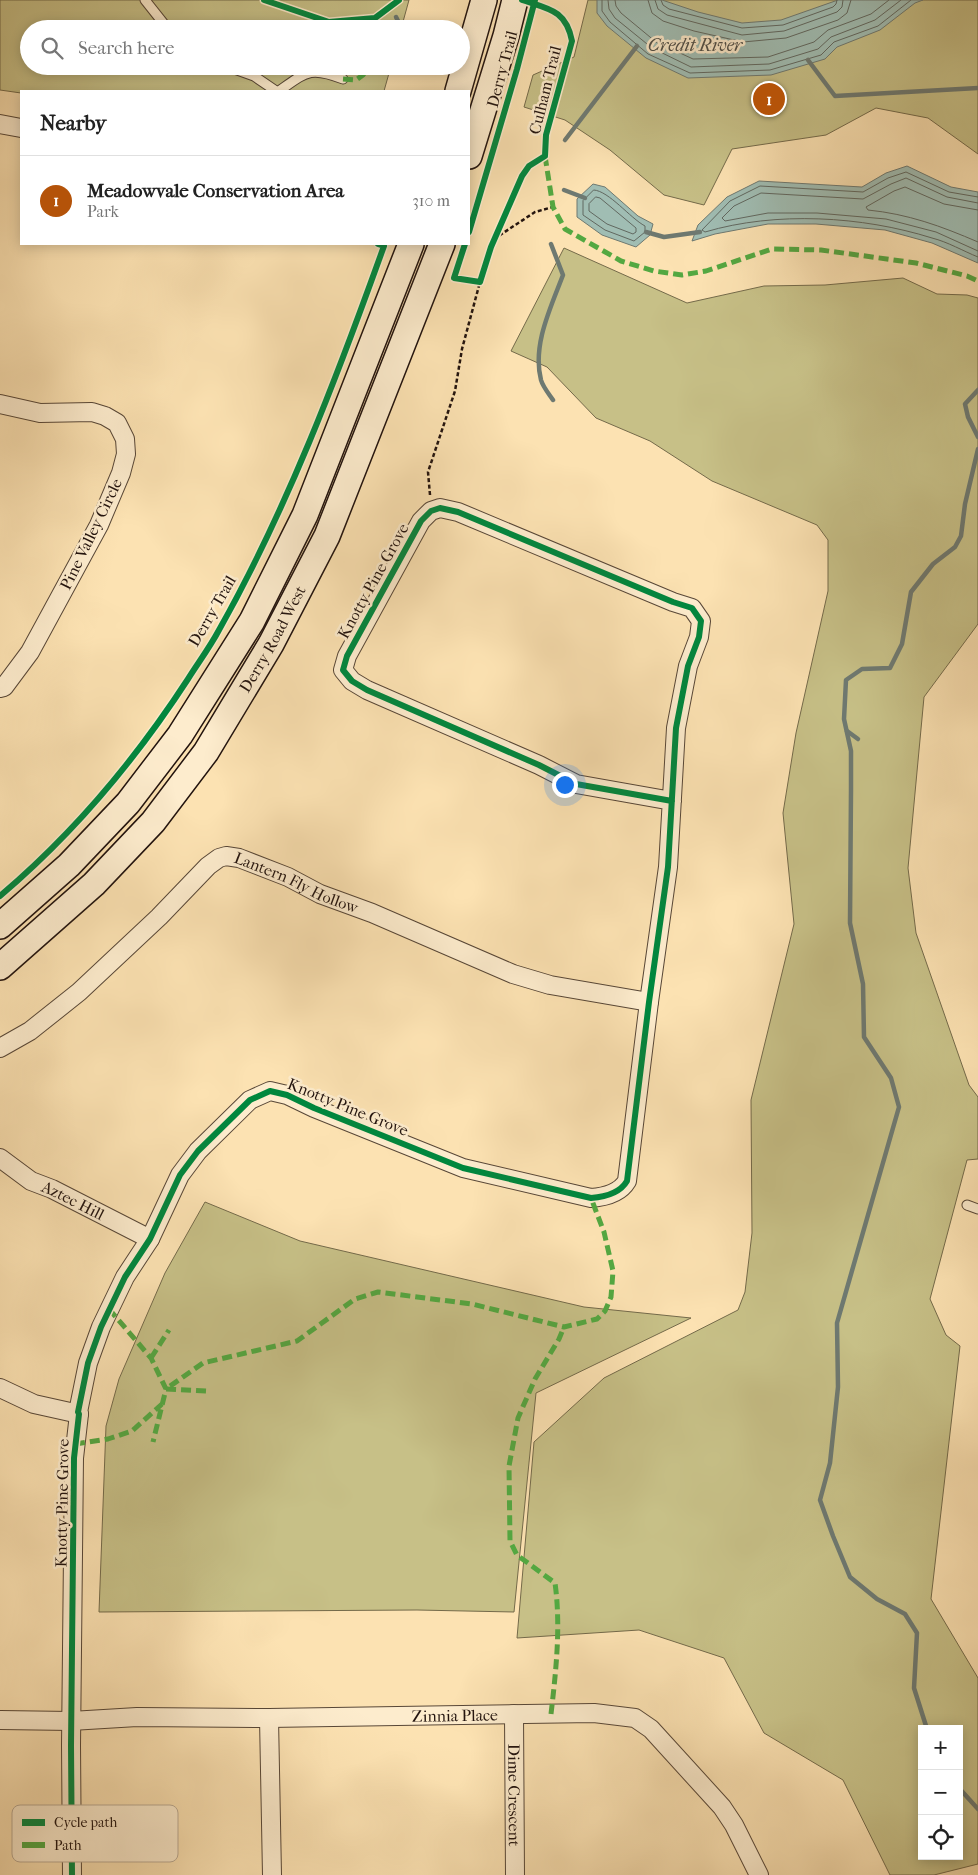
<!DOCTYPE html>
<meta charset="utf-8">
<style>
body{margin:0;font-family:"IM FELL French Canon",serif;background:#f6f6f6;color:#222}
.controls{position:absolute;right:15px;bottom:15px;display:grid;overflow:hidden;border-radius:0px;box-shadow:0 2px 12px #0003}
.controls button{width:45px;height:45px;display:grid;place-items:center;padding:0;border:0;border-bottom:1px solid #e0e0e0;background:#fff;color:#222;font:25px sans-serif}
.you{position:absolute;left:564px;top:784px;width:18px;height:18px;margin:-12px;border:4px solid #fff;border-radius:50%;background:#1a73e8;box-shadow:0 0 0 8px #1a73e833}
.badge{display:grid;place-items:center;width:32px;height:32px;border-radius:50%;background:#b45309;color:#fff;font-size:16px;font-weight:700}
.pin{position:absolute;translate:-50% -50%;border:2px solid #fff;box-shadow:0 1px 5px #0006}
.list{margin:0;padding:0;list-style:none}
h2{display:flex;justify-content:space-between;align-items:center;height:65px;margin:0;padding:0 20px;font-size:21px}
h2 small{font-size:16px;font-weight:400;color:#767676}
.list li{display:grid;grid-template-columns:32px 1fr auto;gap:15px;align-items:center;box-sizing:border-box;height:90px;padding:0 20px;border-top:1px solid #e0e0e0}
.list b{display:block;font-size:19px;white-space:nowrap}
.list p{margin:0;font-size:16px;white-space:nowrap;color:#767676}
.list em{font-size:16px;font-style:normal;color:#767676}
.icon{flex:none;width:28px;height:28px;fill:none;stroke:currentColor;stroke-width:2;stroke-linecap:round;stroke-linejoin:round}
.map{position:relative;flex:none;width:978px;height:1875px;overflow:hidden}
.search{position:absolute;background:#fff;box-shadow:0 2px 12px #0003;left:20px;top:20px;width:450px;height:55px;display:flex;align-items:center;gap:12px;box-sizing:border-box;padding:0 18px;border-radius:28px;color:#767676;font-size:19px}
.panel{position:absolute;background:#fff;box-shadow:0 2px 12px #0003;left:20px;top:90px;width:450px;height:155px;border-radius:0px}
.map>svg:first-child{display:block}
.green{fill:#c7c087;stroke:#746a4a;fill-rule:evenodd}
.water{fill:#a0bdb3;stroke:#6e7971}
.lines{fill:none;stroke-linecap:round;stroke-linejoin:round}
.shore{stroke:#616860;stroke-width:1}
.stream{stroke:#6e7971;stroke-width:4.5}
.service-casing{stroke:#584737;stroke-width:11}
.minor-casing{stroke:#584737;stroke-width:20}
.secondary-casing{stroke:#22130e;stroke-width:28}
.path{stroke:#22130e;stroke-width:2.5;stroke-dasharray:4 2.5;stroke-linecap:butt}
.service{stroke:#fdeccd;stroke-width:9}
.minor{stroke:#fdeccd;stroke-width:18}
.secondary{stroke:#fdeccd;stroke-width:25}
.quiet{stroke:#53a841;stroke-width:5;stroke-dasharray:10 5;stroke-linecap:butt}
.cycleway-casing{stroke:#fdeccd;stroke-width:9}
.cycleway{stroke:#00873e;stroke-width:6}
.labels{text-anchor:middle;dominant-baseline:central;stroke-width:5;stroke-linejoin:round;paint-order:stroke}
.street-label{font-size:16px;fill:#22130e;stroke:#fdeccd}
.water-label{font-size:18px;font-style:italic;fill:#4e4e48;stroke:#fdeccd}
.key{fill:#fdeccd;stroke:#bbab94;stroke-width:1}
.key-label{font-size:14px;fill:#22130e}
</style>
<div class="map">
<svg width="978" height="1875" viewBox="0 0 978 1875">
<rect width="100%" height="100%" fill="#fce2b2"/>
<filter id="stains"><feTurbulence type="fractalNoise" baseFrequency=".004" numOctaves="4"/><feColorMatrix values="0 0 0 0 .2 0 0 0 0 .09 0 0 0 0 .02 0 0 0 .5 -.17"/></filter>
<radialGradient id="worn" r=".72"><stop offset=".6" stop-color="#630" stop-opacity="0"/><stop offset="1" stop-color="#630" stop-opacity=".3"/></radialGradient>
<g class="green">
<polygon points="0,0 409,0 401,29 29,29 29,66 391,66 384,91 21,91 21,93 0,90"/>
<polygon points="588,0 978,0 978,154 928,118 876,108 826,135 732,149 704,205 664,195 610,150 565,120 524,107 533,75 574,57"/>
<path d="M564,248L687,303L764,286L825,285L903,278L937,294L967,295L978,298V624L924,697L908,868L916,933L969,1085L978,1097V1159L967,1160L930,1299L946,1335L960,1346L931,1599L978,1678V1864L934,1875H890L843,1780L764,1733L724,1658L639,1630L517,1638L534,1442L604,1378L738,1310L745,1292L752,1233L751,1100L794,924L783,813L796,733L828,591V540L817,525L712,481L650,441L596,418L547,367L511,351ZM922,1729H959V1856H922Z"/>
<polygon points="205,1202 300,1241 584,1307 691,1318 536,1393 514,1612 417,1610 99,1612 106,1426 119,1379 165,1273"/>
</g>
<g class="water">
<polygon points="597,0 662,0 698,12 742,23 781,20 838,0 923,0 915,3 880,30 837,47 825,59 771,75 688,78 646,58 607,26 597,13"/>
<polygon points="907,166 951,187 978,192 978,263 932,243 885,230 816,224 768,224 715,234 692,241 698,225 727,197 759,181 862,187 886,173"/>
<polygon points="593,184 605,187 638,216 653,224 650,235 636,247 602,235 577,217 577,199"/>
</g>
<g class="lines">
<g class="shore">
<polyline points="602,0 602,11 610,22 648,54 690,73 770,70 821,55 834,42 878,26 911,0"/>
<polyline points="608,0 609,9 615,18 652,48 691,67 769,64 818,49 831,37 875,20 901,0"/>
<polyline points="615,0 616,6 621,13 656,42 693,59 768,57 814,42 828,30 871,14 889,0"/>
<polyline points="648,0 652,13 663,21 694,31 743,42 786,38 838,20 847,13 851,0"/>
<polyline points="655,0 658,9 667,15 742,35 784,31 837,12 842,7 843,0"/>
<polyline points="661,0 663,5 669,9 742,28 783,25 833,7 836,4 837,0"/>
<path d="M594,190C609,191 630,218 645,226V232L634,241L605,230L583,215V201Z"/>
<polygon points="596,197 600,198 636,228 636,232 633,234 607,224 589,211 589,204"/>
<path d="M978,197L949,192L906,172L888,178L863,192L760,186L730,201L702,230L705,232C776,211 862,216 932,238C948,242 963,251 978,257"/>
<polyline points="978,203 947,197 906,178 891,184 863,199 761,193 734,206 722,218 725,221 768,213 817,213 886,219 936,232 978,251"/>
<path d="M978,210L944,204L905,187L894,191L866,207L868,210C908,214 941,226 978,242"/>
</g>
<g class="stream">
<polyline points="396,17 402,29"/>
<polyline points="808,60 835,96 978,88"/>
<polyline points="565,140 637,46"/>
<polyline points="564,190 585,198"/>
<polyline points="646,232 664,237 700,232"/>
<path d="M551,244L563,275C551,307 532,345 541,380C543,387 549,394 553,400"/>
<polyline points="978,390 965,404 968,417 978,437"/>
<polyline points="847,731 858,739"/>
<polyline points="927,1729 914,1688 917,1633 905,1614 877,1599 850,1577 833,1536 820,1500 830,1463 838,1387 837,1323 899,1107 891,1078 864,1037 863,984 850,923 851,789 851,751 844,719 846,680 862,669 890,668 902,644 911,592 933,564 955,547 961,536 965,504 978,449"/>
<polyline points="959,1788 978,1809"/>
</g>
<defs>
<g id="service">
<polyline points="145,0 168,29"/>
<polyline points="226,66 254,76 276,91"/>
<path d="M279,91C306,72 310,66 343,79"/>
<polyline points="967,1205 978,1209"/>
</g>
<g id="minor">
<polyline points="0,124 21,128"/>
<polyline points="0,404 40,413 92,412 105,416 117,423 125,439 126,454 121,473 99,525 30,652 4,687 0,688"/>
<path id="s1" d="M0,1048L30,1031L79,992L159,917L208,866L219,858L226,856L239,858L288,877L320,894L372,913L513,974L550,985L649,1002"/>
<path id="s2" d="M0,1158L31,1181L52,1189L150,1239"/>
<polyline points="0,1388 34,1404 79,1414"/>
<path id="s3" d="M514,1714L515,1875"/>
<polyline points="269,1718 272,1875"/>
<path id="s4" d="M0,1720L71,1721L137,1717L269,1718L594,1713L635,1718L651,1729L722,1807L734,1825L759,1875"/>
<path d="M72,1875L71,1745L74,1458L79,1414L78,1412L88,1363L101,1327L125,1277L150,1239L180,1175L198,1151L250,1100L270,1091L287,1095L314,1108L463,1168L591,1198C604,1197 620,1193 627,1181L649,1002L668,867L676,728L688,666L699,637L701,621L692,608L673,602L458,512L440,508L431,511L421,521L347,656L343,670L352,681L367,690L539,765L576,784L672,801"/>
</g>
<g id="secondary">
<polyline points="458,91 484,0"/>
<polyline points="469,156 506,36 515,0"/>
<polyline points="0,926 69,865 128,803 180,735 252,621 305,515 411,244"/>
<path id="s5" d="M0,967L94,884L153,822L206,752L271,644L327,536L442,244"/>
</g>
</defs>
<use href="#service" class="service-casing"/>
<use href="#minor" class="minor-casing"/>
<use href="#secondary" class="secondary-casing"/>
<g class="path">
<polyline points="494,239 535,212 553,207"/>
<polyline points="430,495 428,472 455,391 462,349 480,282"/>
</g>
<use href="#service" class="service"/>
<use href="#minor" class="minor"/>
<use href="#secondary" class="secondary"/>
<g class="quiet">
<polyline points="343,79 356,80 363,75 369,66"/>
<polyline points="545,156 553,207 565,229 621,261 654,271 682,275 706,271 772,249 821,250 916,263 967,276 978,281"/>
<polyline points="109,1309 151,1358 166,1389 153,1442"/>
<polyline points="151,1358 169,1330"/>
<polyline points="206,1391 166,1389 203,1363 297,1341 355,1299 378,1292 472,1304 564,1327 597,1319 605,1311 611,1297 613,1271 604,1232 591,1198"/>
<polyline points="75,1444 108,1439 132,1431 162,1404"/>
<path d="M551,1714C556,1671 561,1626 555,1583L517,1555L510,1541L509,1466L518,1418L535,1379L559,1339L564,1327"/>
</g>
<defs>
<g id="cycleway">
<polyline points="264,0 329,22 375,18 399,0"/>
<polyline points="469,232 517,69 535,0"/>
<path d="M465,244L454,278L480,282L491,247L522,176L529,166L545,156L546,135L572,41C566,10 549,9 522,0"/>
<path d="M0,896C73,834 136,759 188,679C198,663 210,647 219,630C287,509 337,377 384,246L378,244"/>
<path d="M72,1875L71,1745L74,1458L79,1414L78,1412L88,1363L101,1327L125,1277L150,1239L180,1175L198,1151L250,1100L270,1091L287,1095L314,1108L463,1168L591,1198C604,1197 620,1193 627,1181L649,1002L668,867L676,728L688,666L699,637L701,621L692,608L673,602L458,512L440,508L431,511L421,521L347,656L343,670L352,681L367,690L539,765L576,784L672,801"/>
</g>
</defs>
<use href="#cycleway" class="cycleway-casing"/>
<use href="#cycleway" class="cycleway"/>
</g>
<g class="labels">
<g class="street-label">
<text transform="translate(502 69) rotate(-75)">Derry Trail</text>
<text transform="translate(545 90) rotate(-76)">Culham Trail</text>
<text transform="translate(91 534) rotate(-64)">Pine Valley Circle</text>
<text transform="translate(373 581) rotate(-61)">Knotty Pine Grove</text>
<text transform="translate(212 611) rotate(-60)">Derry Trail</text>
<text stroke="none"><textPath href="#s5" startOffset="430">Derry Road West</textPath></text>
<text stroke="none"><textPath href="#s1" startOffset="374">Lantern Fly Hollow</textPath></text>
<text transform="translate(348 1107) rotate(22)">Knotty Pine Grove</text>
<text stroke="none"><textPath href="#s2" startOffset="85">Aztec Hill</textPath></text>
<text transform="translate(62 1503) rotate(-89)">Knotty Pine Grove</text>
<text stroke="none"><textPath href="#s4" startOffset="455">Zinnia Place</textPath></text>
<text stroke="none"><textPath href="#s3" startOffset="81">Dime Crescent</textPath></text>
</g>
<g class="water-label">
<text x="695" y="45">Credit River</text>
</g>
</g>
<rect x="12" y="1805" width="166" height="57" rx="8" class="key"/>
<rect x="22" y="1819" width="23" height="7" fill="#00873e"/>
<rect x="22" y="1842" width="23" height="6" fill="#53a841"/>
<g class="key-label">
<text x="54" y="1827">Cycle path</text>
<text x="54" y="1850">Path</text>
</g>
<rect width="100%" height="100%" filter="url(#stains)"/>
<rect width="100%" height="100%" fill="url(#worn)"/>
</svg>
<div class="controls">
<button>+</button>
<button>−</button>
<button><svg class="icon" aria-label="locate" viewBox="0 0 24 24"><circle cx="12" cy="12" r="6"/><path d="M12 2v4M12 18v4M2 12h4M18 12h4"/></svg></button>
</div>
<div class="you"></div>
<div class="pin badge" style="left:769px;top:99px">1</div>
<div class="search"><svg class="icon" aria-label="search" viewBox="0 0 24 24"><circle cx="10" cy="10" r="6"/><path d="M15 15l6 6"/></svg>Search here</div>
<section class="panel">
<h2>Nearby<small></small></h2>
<ul class="list">
<li><span class="badge">1</span><div><b>Meadowvale Conservation Area</b><p>Park</p></div><em>310 m</em></li>
</ul>
</section>
</div>
